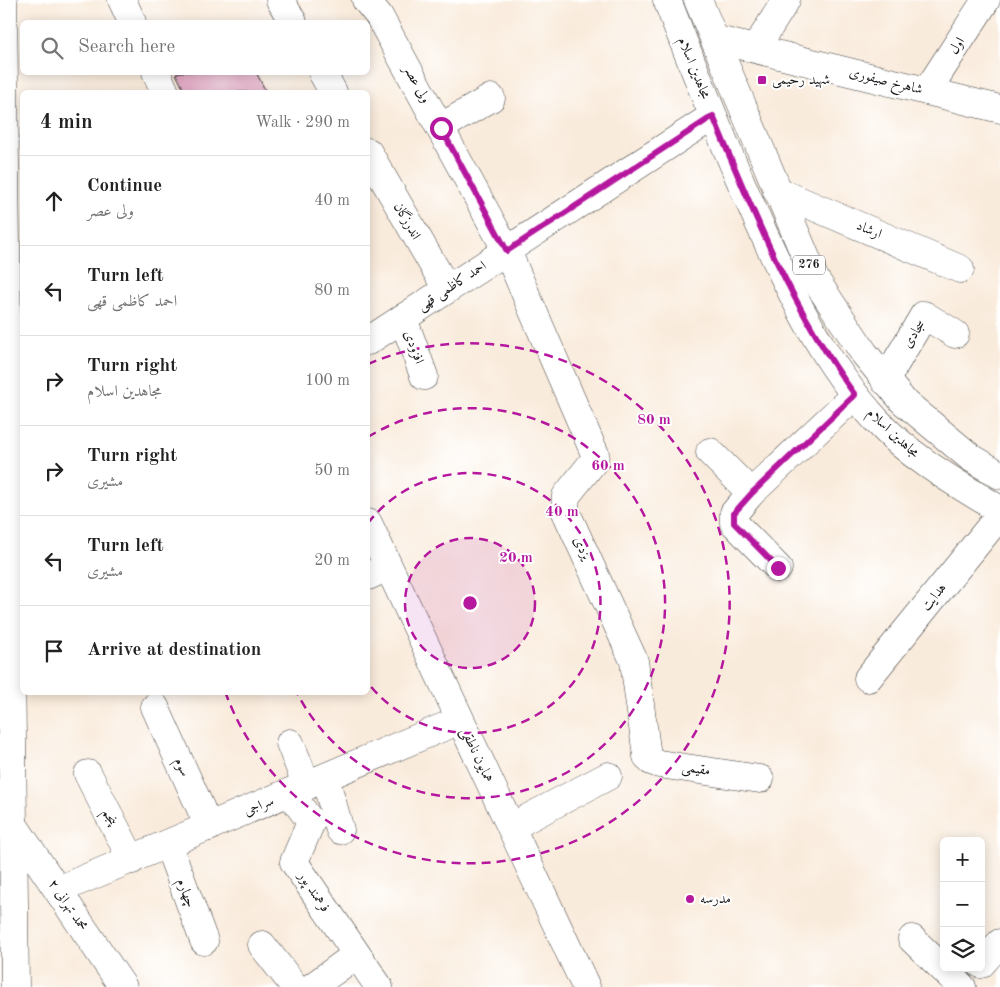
<!DOCTYPE html>
<meta charset="utf-8">
<style>
body{margin:0;font-family:"Old Standard TT",Amiri,serif;background:#f2f2f2;color:#222}
.controls{position:absolute;right:15px;bottom:15px;display:grid;overflow:hidden;border-radius:8px;box-shadow:0 2px 12px #0003}
.controls button{width:45px;height:45px;display:grid;place-items:center;padding:0;border:0;border-bottom:1px solid #e0e0e0;background:#fff;color:#222;font:25px sans-serif}
.stop{position:absolute;width:15px;height:15px;margin:-11px;border:4px solid #b5179e;border-radius:50%;background:#fff}
.stop.end{background:#b5179e;border-color:#fff;box-shadow:0 1px 5px #0008}
.list{margin:0;padding:0;list-style:none}
h2{display:flex;justify-content:space-between;align-items:center;height:65px;margin:0;padding:0 20px;font-size:21px}
h2 small{font-size:16px;font-weight:400;color:#767676}
.list li{display:grid;grid-template-columns:32px 1fr auto;gap:15px;align-items:center;box-sizing:border-box;height:90px;padding:0 20px;border-top:1px solid #e0e0e0}
.list b{display:block;font-size:19px;white-space:nowrap}
.list p{margin:0;font-size:16px;white-space:nowrap;color:#767676}
.list em{font-size:16px;font-style:normal;color:#767676}
.icon{flex:none;width:28px;height:28px;fill:none;stroke:currentColor;stroke-width:2;stroke-linecap:round;stroke-linejoin:round}
.map{position:relative;flex:none;width:1000px;height:987px;overflow:hidden}
.search{position:absolute;background:#fff;box-shadow:0 2px 12px #0003;left:20px;top:20px;width:350px;height:55px;display:flex;align-items:center;gap:12px;box-sizing:border-box;padding:0 18px;border-radius:8px;color:#767676;font-size:19px}
.panel{position:absolute;background:#fff;box-shadow:0 2px 12px #0003;left:20px;top:90px;width:350px;height:605px;border-radius:8px}
.map>svg:first-child{display:block}
.building{fill:#e3a8c4}
.lines{fill:none;stroke-linecap:round;stroke-linejoin:round}
.minor-casing{stroke:#3d3b39;stroke-width:29}
.major-casing{stroke:#3d3b39;stroke-width:29}
.minor{stroke:#fff;stroke-width:28}
.major{stroke:#fff;stroke-width:28}
.route{stroke:#b5179e;stroke-width:6}
.ring{fill:none;stroke:#b5179e;stroke-width:2.5;stroke-dasharray:9 6}
.poi-dot{fill:#b5179e;stroke:#fff;stroke-width:2}
.labels{text-anchor:middle;dominant-baseline:central;stroke-width:4;stroke-linejoin:round;paint-order:stroke}
.shield{fill:#fff;stroke:#606060;stroke-width:1}
.shield-label{font-size:12px;font-weight:bold;fill:#1c1c1c}
.street-label{font-size:14px;fill:#1c1c1c;stroke:#fff}
.poi-label{font-size:14px;fill:#1c1c1c;stroke:#fff;text-anchor:start}
.centre{fill:#b5179e;stroke:#fff;stroke-width:2.5}
.ring-label{font-size:15px;text-anchor:middle;font-weight:bold;fill:#b5179e;stroke:#fff;stroke-width:4;stroke-linejoin:round;paint-order:stroke}
</style>
<div class="map">
<svg width="1000" height="987" viewBox="0 0 1000 987">
<rect width="100%" height="100%" fill="#fff"/>
<filter id="ink" filterUnits="userSpaceOnUse"><feTurbulence type="fractalNoise" baseFrequency=".02" numOctaves="2"/><feDisplacementMap in="SourceGraphic" scale="10" xChannelSelector="R" yChannelSelector="G"/><feConvolveMatrix kernelMatrix="1 2 1 2 8 2 1 2 1" color-interpolation-filters="sRGB"/></filter>
<filter id="wash" filterUnits="userSpaceOnUse"><feTurbulence type="fractalNoise" baseFrequency=".0096" numOctaves="4" result="noise"/><feDisplacementMap in="SourceGraphic" scale="20" xChannelSelector="R" yChannelSelector="G"/><feGaussianBlur stdDeviation="1.12" result="paint"/><feColorMatrix in="noise" values="0 0 0 0 0 0 0 0 0 0 0 0 0 0 0 0 0 1.4 0 .05"/><feComposite in="paint" operator="in"/></filter>
<g filter="url(#wash)">
<rect width="100%" height="100%" fill="#f9ebdb"/>
<g id="blocks">
<polygon class="building" points="180,72 256,72 266,92 185,92 176,74"/>
</g>
</g>
<g filter="url(#ink)">
<use href="#blocks" fill-opacity="0" stroke="#3d3b39" stroke-width="1"/>
<g class="lines">
<defs>
<g id="minor">
<polyline points="3,0 15,987"/>
<polyline points="280,0 293,22"/>
<polyline points="366,0 379,16 507,251 595,454 594,461 566,496 565,510 634,661 647,756 651,761 659,764 760,779"/>
<polyline points="714,39 1000,109"/>
<polyline points="756,48 786,0"/>
<polyline points="322,72 333,92"/>
<polyline points="927,91 986,0"/>
<polyline points="441,127 491,98"/>
<polyline points="368,152 447,289"/>
<polyline points="777,191 960,269"/>
<polyline points="403,318 424,376"/>
<polyline points="368,341 713,116"/>
<polyline points="885,381 924,315 955,334"/>
<polyline points="710,452 751,493"/>
<polyline points="778,568 734,523 734,513 751,493 855,395"/>
<polyline points="368,576 388,567"/>
<polyline points="868,678 1000,515"/>
<polyline points="155,707 209,827"/>
<polyline points="290,743 307,786"/>
<polyline points="88,774 132,860"/>
<polyline points="325,778 340,830"/>
<polyline points="290,793 311,822 294,862 379,987"/>
<polyline points="13,824 123,987"/>
<polyline points="511,827 608,776"/>
<polyline points="168,844 204,941"/>
<polyline points="58,890 460,720"/>
<polyline points="912,939 962,987"/>
<polyline points="262,945 295,987"/>
<polyline points="981,964 1000,943"/>
<polyline points="312,987 356,955"/>
</g>
<g id="major">
<polyline points="122,0 132,22"/>
<path d="M667,0C696,74 725,148 758,221C790,292 824,364 878,422C912,459 958,484 1000,510"/>
<polyline points="698,0 815,279 864,353 903,401 970,457 1000,475"/>
<polyline points="156,72 165,92"/>
<polyline points="368,523 586,987"/>
</g>
</defs>
<use href="#minor" class="minor-casing"/>
<use href="#major" class="major-casing"/>
<use href="#minor" class="minor"/>
<use href="#major" class="major"/>
</g>
</g>
<g class="lines" filter="url(#ink)">
<path class="route" d="M441,128L507,251L713,116C753,213 793,310 855,395L752,493L734,513V523L778,568"/>
</g>
<circle cx="470" cy="603" r="65" fill="#b5179e" fill-opacity=".12"/>
<g class="ring">
<circle cx="470" cy="603" r="65"/>
<path d="M368 523A130 130 0 1 1 368 683"/>
<path d="M368 437A195 195 0 1 1 297 693"/>
<path d="M368 364A260 260 0 1 1 226 694"/>
</g>
<g class="poi-dot">
<rect x="757" y="75" width="10" height="10" rx="2.5"/>
<circle cx="690" cy="899" r="5"/>
</g>
<g class="labels">
<rect class="shield" x="793" y="255.5" width="32" height="19" rx="4"/>
<g class="shield-label">
<text x="809" y="265">276</text>
</g>
<g class="street-label">
<text transform="translate(957 46) rotate(-57)">اول</text>
<text transform="translate(694 68) rotate(68)">مجاهدین اسلام</text>
<text transform="translate(886 81) rotate(14)">شاهرخ صیفوری</text>
<text transform="translate(417 84) rotate(61)">ولی عصر</text>
<text transform="translate(407 221) rotate(60)">اندرزگان</text>
<text transform="translate(869 230) rotate(23)">ارشاد</text>
<text transform="translate(452 286) rotate(-33)">احمد کاظمی قهی</text>
<text transform="translate(914 334) rotate(-57)">سجادی</text>
<text transform="translate(414 347) rotate(70)">افزودی</text>
<text transform="translate(893 433) rotate(43)">مجاهدین اسلام</text>
<text transform="translate(582 548) rotate(65)">یزدی</text>
<text transform="translate(934 597) rotate(-51)">هدایت</text>
<text transform="translate(477 755) rotate(65)">همایون ناطقی</text>
<text transform="translate(182 767) rotate(66)">سوم</text>
<text transform="translate(696 769) rotate(8)">مقیمی</text>
<text transform="translate(259 806) rotate(-23)">سراجی</text>
<text transform="translate(110 817) rotate(62)">پنجم</text>
<text transform="translate(314 892) rotate(56)">فرهمند پور</text>
<text transform="translate(186 893) rotate(69)">چهارم</text>
<text transform="translate(68 905) rotate(56)">محمد تهرانی ۲</text>
</g>
<g class="poi-label">
<text x="772" y="80">شهید رحیمی</text>
<text x="700" y="899">مدرسه</text>
</g>
</g>
<circle cx="470" cy="603" r="8" class="centre"/>
<g class="ring-label">
<text x="654" y="424">80 m</text>
<text x="608" y="470">60 m</text>
<text x="562" y="516">40 m</text>
<text x="516" y="562">20 m</text>
</g>
</svg>
<div class="controls">
<button>+</button>
<button>−</button>
<button><svg class="icon" aria-label="layers" viewBox="0 0 24 24"><path d="M12 4l9 5-9 5-9-5zM3 14l9 5 9-5"/></svg></button>
</div>
<div class="stop" style="left:441px;top:128px"></div>
<div class="stop end" style="left:778px;top:568px"></div>
<div class="search"><svg class="icon" aria-label="search" viewBox="0 0 24 24"><circle cx="10" cy="10" r="6"/><path d="M15 15l6 6"/></svg>Search here</div>
<section class="panel">
<h2>4 min<small>Walk · 290 m</small></h2>
<ul class="list">
<li><svg class="icon" aria-label="ahead" viewBox="0 0 24 24"><path d="M12 20V5M6 11l6-6 6 6"/></svg><div><b>Continue</b><p>ولی عصر</p></div><em>40 m</em></li>
<li><svg class="icon" aria-label="left" viewBox="0 0 24 24"><path d="M17 20v-9H6M10 6l-5 5 5 5"/></svg><div><b>Turn left</b><p>احمد کاظمی قهی</p></div><em>80 m</em></li>
<li><svg class="icon" aria-label="right" viewBox="0 0 24 24"><path d="M7 20v-9h11M14 6l5 5-5 5"/></svg><div><b>Turn right</b><p>مجاهدین اسلام</p></div><em>100 m</em></li>
<li><svg class="icon" aria-label="right" viewBox="0 0 24 24"><path d="M7 20v-9h11M14 6l5 5-5 5"/></svg><div><b>Turn right</b><p>مشیری</p></div><em>50 m</em></li>
<li><svg class="icon" aria-label="left" viewBox="0 0 24 24"><path d="M17 20v-9H6M10 6l-5 5 5 5"/></svg><div><b>Turn left</b><p>مشیری</p></div><em>20 m</em></li>
<li><svg class="icon" aria-label="arrive" viewBox="0 0 24 24"><path d="M6 21V4h12l-3 4 3 4H6"/></svg><div><b>Arrive at destination</b></div></li>
</ul>
</section>
</div>
